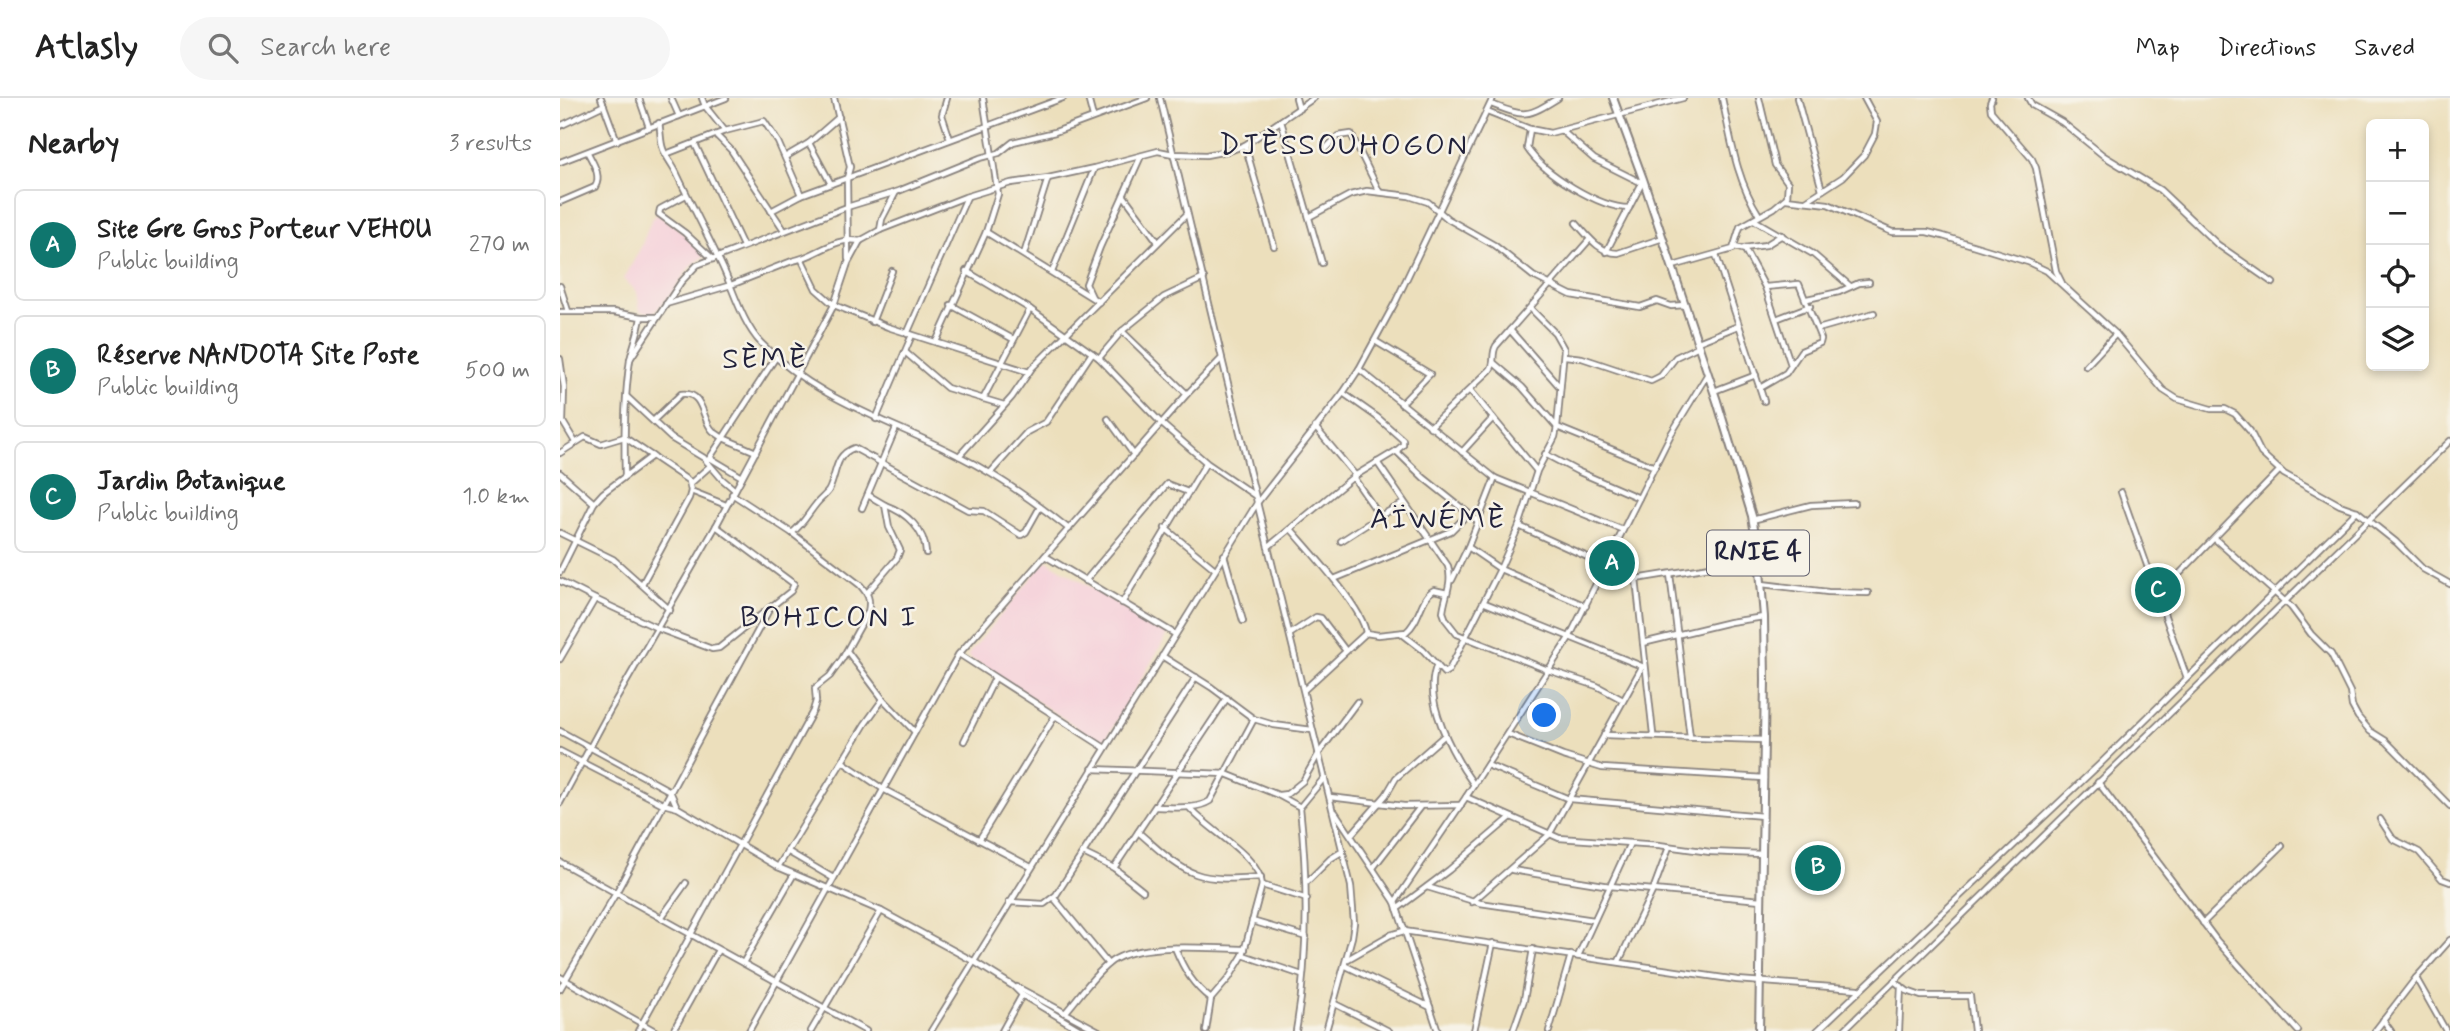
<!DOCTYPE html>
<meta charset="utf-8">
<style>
body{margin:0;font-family:Mynerve,sans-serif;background:#f6f6f6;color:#222}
.controls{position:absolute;right:21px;top:21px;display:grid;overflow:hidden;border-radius:10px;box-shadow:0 4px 10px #0003}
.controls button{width:63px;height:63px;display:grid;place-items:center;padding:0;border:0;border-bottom:2px solid #e0e0e0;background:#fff;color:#222;font:35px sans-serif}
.you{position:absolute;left:985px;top:618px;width:24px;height:24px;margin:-18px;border:5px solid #fff;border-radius:50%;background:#1a73e8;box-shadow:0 0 0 10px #1a73e833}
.badge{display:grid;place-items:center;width:46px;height:46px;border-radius:50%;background:#0f766e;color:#fff;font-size:23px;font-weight:700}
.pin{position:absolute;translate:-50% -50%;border:4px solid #fff;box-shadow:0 2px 7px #0006}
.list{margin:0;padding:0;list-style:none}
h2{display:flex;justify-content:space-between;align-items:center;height:91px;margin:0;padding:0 28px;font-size:30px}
h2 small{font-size:23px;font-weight:400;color:#767676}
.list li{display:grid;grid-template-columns:46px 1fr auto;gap:21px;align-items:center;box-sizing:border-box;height:112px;margin:0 14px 14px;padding:0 14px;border:2px solid #e0e0e0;border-radius:10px}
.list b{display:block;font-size:26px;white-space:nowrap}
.list p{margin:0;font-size:23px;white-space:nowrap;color:#767676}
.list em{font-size:23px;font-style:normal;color:#767676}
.icon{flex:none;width:38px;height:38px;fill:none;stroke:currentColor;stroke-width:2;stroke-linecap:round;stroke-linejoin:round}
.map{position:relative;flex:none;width:1890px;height:933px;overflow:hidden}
header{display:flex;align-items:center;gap:42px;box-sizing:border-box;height:98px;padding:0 35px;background:#fff;border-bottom:2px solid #e0e0e0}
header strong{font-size:33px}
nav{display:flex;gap:38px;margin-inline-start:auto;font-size:24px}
.search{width:490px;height:63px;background:#f6f6f6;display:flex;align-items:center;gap:18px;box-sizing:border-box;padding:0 24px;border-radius:38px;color:#767676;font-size:26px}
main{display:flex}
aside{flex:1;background:#fff}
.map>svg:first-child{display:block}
.built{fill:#f5cfd9}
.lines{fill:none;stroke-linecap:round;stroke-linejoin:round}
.minor-casing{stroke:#87807c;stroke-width:8}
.major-casing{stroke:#87807c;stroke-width:10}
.minor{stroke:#fff;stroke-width:4.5}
.major{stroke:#fff;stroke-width:6}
.labels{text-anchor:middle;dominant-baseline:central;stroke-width:5;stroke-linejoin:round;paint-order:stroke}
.shield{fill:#f7f3e8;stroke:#62616f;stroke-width:2}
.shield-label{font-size:26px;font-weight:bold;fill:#22223b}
.neighbourhood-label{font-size:30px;letter-spacing:2px;fill:#22223b;stroke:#f7f3e8}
</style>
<header>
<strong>Atlasly</strong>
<div class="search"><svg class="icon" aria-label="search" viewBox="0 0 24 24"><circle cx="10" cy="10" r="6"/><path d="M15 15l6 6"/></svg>Search here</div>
<nav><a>Map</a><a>Directions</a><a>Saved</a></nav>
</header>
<main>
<aside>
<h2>Nearby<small>3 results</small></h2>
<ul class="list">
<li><span class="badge">A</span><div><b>Site Gre Gros Porteur VEHOU</b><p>Public building</p></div><em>270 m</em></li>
<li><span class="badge">B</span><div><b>Réserve NANDOTA Site Poste</b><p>Public building</p></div><em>500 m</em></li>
<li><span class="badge">C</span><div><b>Jardin Botanique</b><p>Public building</p></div><em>1.0 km</em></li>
</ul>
</aside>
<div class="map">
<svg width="1890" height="933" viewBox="0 0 1890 933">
<rect width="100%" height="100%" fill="#f7f3e8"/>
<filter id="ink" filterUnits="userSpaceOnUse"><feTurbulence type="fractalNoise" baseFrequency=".0143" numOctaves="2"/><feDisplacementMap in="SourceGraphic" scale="14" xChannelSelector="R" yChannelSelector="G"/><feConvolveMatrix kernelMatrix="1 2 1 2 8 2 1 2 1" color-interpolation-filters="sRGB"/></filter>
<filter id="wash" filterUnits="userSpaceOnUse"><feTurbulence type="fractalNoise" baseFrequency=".00686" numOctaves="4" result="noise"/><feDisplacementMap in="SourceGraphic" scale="28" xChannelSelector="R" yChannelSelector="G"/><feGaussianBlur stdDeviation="1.57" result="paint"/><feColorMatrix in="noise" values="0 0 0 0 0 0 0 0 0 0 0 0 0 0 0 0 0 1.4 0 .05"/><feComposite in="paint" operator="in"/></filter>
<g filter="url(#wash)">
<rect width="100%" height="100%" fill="#ecdfbc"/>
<g class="built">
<polygon points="97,116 119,131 146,157 129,170 114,193 94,215 80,213 77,194 64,181 81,149 91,122"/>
<polygon points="486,462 608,536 543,646 407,558"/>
</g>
</g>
<g filter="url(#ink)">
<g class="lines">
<defs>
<g id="minor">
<polyline points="41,0 57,43"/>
<polyline points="79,0 89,29"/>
<polyline points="111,0 119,18"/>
<polyline points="142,0 145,8 165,33"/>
<polyline points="274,0 290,69 287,80 288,161"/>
<polyline points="387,0 382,17 390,41"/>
<polyline points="528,0 533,19"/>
<polyline points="736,0 739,11"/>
<path d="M1162,0C1171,41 1176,81 1199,117"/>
<polyline points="1237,0 1262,92"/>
<polyline points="1432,0 1430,5 1431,13 1472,61 1476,70 1496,173 1502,185"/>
<polyline points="1468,0 1472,7 1502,24 1544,58 1600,92 1657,146 1713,185"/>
<path d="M931,6C965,19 966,20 998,0"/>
<polyline points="927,14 970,31 990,35 1123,0"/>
<polyline points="721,23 762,165"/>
<path d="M99,25C101,34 100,43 103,51C106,59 112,66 116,74C131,106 148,138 163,170C174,194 183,226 201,245C256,302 331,323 399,358C439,378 474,403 509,431"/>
<polyline points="0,28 44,7"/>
<path d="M970,31L967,50C983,75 1039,110 1069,110"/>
<polyline points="1002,33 1034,61 1082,85"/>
<polyline points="156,37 171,52 224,132"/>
<polyline points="249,45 271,86"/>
<polyline points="135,46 183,148"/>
<polyline points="685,47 714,148"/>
<polyline points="765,51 778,38 791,36 819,93"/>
<polyline points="106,56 165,33 204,23 218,44 241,97"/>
<polyline points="225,59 249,45 279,19"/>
<polyline points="0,64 166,0"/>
<polyline points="126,97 100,111 99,116 125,135 153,161"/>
<polyline points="564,98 598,144"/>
<polyline points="1226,101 1268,106 1332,134 1367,134 1383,138 1468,164 1487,173 1556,236 1603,292 1617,301 1651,311 1665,311 1675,316 1690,333 1701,355 1724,376 1780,407 1797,413 1836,444 1863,471 1890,486"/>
<polyline points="1246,103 1283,79 1304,57 1315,36 1317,24 1304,0"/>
<path d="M0,104L35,89C42,78 33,65 28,55"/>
<polyline points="211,113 241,97 271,86 503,0"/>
<polyline points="749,119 790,97 807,93 849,98 868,104 888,121 934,147 973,178 1011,197 1080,209 1097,203 1111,208 1125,207"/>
<polyline points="1194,122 1253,156 1290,188"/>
<path d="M1016,125C1028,138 1039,155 1058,155L1103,140"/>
<polyline points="320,132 322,121 336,94"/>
<polyline points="426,134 539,204"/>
<polyline points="1175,149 1185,152 1205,189 1231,267"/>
<polyline points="1184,150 1206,147 1222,137"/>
<polyline points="1046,154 1082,85"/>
<polyline points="464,156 488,80"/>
<polyline points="1156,157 1204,303"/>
<polyline points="242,162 256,191 274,207 328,229 469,274"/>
<polyline points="1113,168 1173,151 1180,129 1214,110 1227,99 1228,85 1215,67 1199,0"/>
<polyline points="406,173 470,211 539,260 602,326 647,365 694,397"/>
<polyline points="492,174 534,71"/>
<polyline points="0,188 8,213"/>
<polyline points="532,199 526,186 540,149 581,58"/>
<polyline points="1247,201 1279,194 1299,185 1309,184"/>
<path d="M106,206L171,187L232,163C257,159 273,138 300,143"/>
<polyline points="391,207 453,241"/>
<path d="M0,214H53L81,219C79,234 73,247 70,262C64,300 64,339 65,377"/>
<polyline points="81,219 96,219"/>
<polyline points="1216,221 1250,208"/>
<polyline points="312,224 332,173"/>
<polyline points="1258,231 1314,215"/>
<polyline points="950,232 1000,289"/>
<polyline points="562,233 604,199 644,180"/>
<polyline points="347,236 407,99"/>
<polyline points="815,243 870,276 841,306"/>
<polyline points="376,244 426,134 438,96 423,0"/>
<polyline points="1138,244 1178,228"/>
<polyline points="345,254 387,290 444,307"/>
<polyline points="1005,258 1022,260 1091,283 1101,278 1116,259 1139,248"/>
<polyline points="539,260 562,233 627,296"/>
<polyline points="0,261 4,289 3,324 15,344"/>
<polyline points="70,261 121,184 137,167 287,109 336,94 420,60 439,55 453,44 495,34 587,0"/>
<polyline points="662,261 791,788 794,825 792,839 766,933"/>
<polyline points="934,265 962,289 997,329 1095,369"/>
<polyline points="1526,268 1556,236"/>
<polyline points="799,271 935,380 1063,432"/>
<polyline points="1200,290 1226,275 1241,253 1260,245 1261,241 1239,186 1205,189"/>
<polyline points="910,292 976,372"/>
<polyline points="1154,293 1196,277"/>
<polyline points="67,299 111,340 144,360 162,381 175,392"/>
<polyline points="423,301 470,211"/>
<polyline points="316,321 352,237"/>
<polyline points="548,321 574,357"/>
<path d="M93,323L121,296C145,293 141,322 153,333C154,334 162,339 163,340L147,364"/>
<polyline points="755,329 795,377"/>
<path d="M870,329L930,272C936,265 931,256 936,248L1030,141"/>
<polyline points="836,353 864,380 918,423"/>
<polyline points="196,354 163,340 216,259"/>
<polyline points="902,354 933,320"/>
<polyline points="0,355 25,339 41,346 64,339 129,383 131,393 129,400 82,486"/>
<polyline points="985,356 1017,373 1079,400"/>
<polyline points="399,358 452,299 472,270 627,116"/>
<polyline points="150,360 182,379"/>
<path d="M817,364L888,468C893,485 885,497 883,514L886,522L897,536L988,572L1037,588L1063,602"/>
<polyline points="431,374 467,334 486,324 532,255"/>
<polyline points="0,375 34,405"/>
<polyline points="793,379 820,418 844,405"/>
<polyline points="131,385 150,368"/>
<polyline points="131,393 166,407"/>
<polyline points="1561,394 1627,580"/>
<path d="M325,407C347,415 365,432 366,455"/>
<polyline points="302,410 336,330"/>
<polyline points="1192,422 1251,407 1294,405"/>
<polyline points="959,428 1076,481 1199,461"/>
<polyline points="605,430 655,471"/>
<path d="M731,431C749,452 803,510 806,535"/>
<polyline points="0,435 53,461 110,512"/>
<path d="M232,435C245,424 247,417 257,405C261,400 266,397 269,392C277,376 274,357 294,350L408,412L424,413L461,437L466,434L480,409"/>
<polyline points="1655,441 1731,509 1751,536 1771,556 1790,594 1792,608 1798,619 1810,633 1826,643 1890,708"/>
<polyline points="781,443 820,418"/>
<polyline points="708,449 793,379 836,353 843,347 843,342 817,319 783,295"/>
<polyline points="908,449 940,471 1026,508"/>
<polyline points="664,457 683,523"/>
<polyline points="485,458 615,536"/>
<polyline points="0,474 34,405 43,395 92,358"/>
<polyline points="1110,476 1130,639"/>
<polyline points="774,481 891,433 908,416"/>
<polyline points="1076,481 1093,636"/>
<polyline points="892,482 908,449 935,380"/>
<polyline points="0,483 35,501"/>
<polyline points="525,483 607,386 628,394"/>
<polyline points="1202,486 1268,494 1308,495"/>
<polyline points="307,495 337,460 340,452 329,429 325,407 308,397"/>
<polyline points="1597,499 1720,372"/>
<polyline points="562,505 646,365"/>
<polyline points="925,505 1084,569"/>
<path d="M806,535L818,537L846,534C861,522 860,499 874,492L887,495"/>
<polyline points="841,535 863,552 884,575 889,572 940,471 959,428 977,373 995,339 997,329 1004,251 995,235 970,210"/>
<polyline points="730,536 756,519 761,520 786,553"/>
<polyline points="1083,545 1170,524 1204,519"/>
<polyline points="287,553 323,601 355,634"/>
<polyline points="399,556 545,650"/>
<polyline points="602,558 651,589 694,621 714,627 752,632"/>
<polyline points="0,561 35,501 99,531 152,551 159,550 231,493 234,486 156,428"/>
<path d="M877,567C861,601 894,659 914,687"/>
<polyline points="744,592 806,535"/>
<polyline points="0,633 110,693 117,709"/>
<polyline points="948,636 1003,658 1042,670 1204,680"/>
<polyline points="1044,637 1204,642"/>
<polyline points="404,643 435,580"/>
<polyline points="0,653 103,706 118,710 218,769 321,813 413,863 453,888 462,897 522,933"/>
<polyline points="283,664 323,691 471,769"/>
<polyline points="927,667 1009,701 1203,718"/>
<polyline points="532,671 666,676 718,697 740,709"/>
<polyline points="1538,684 1657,843 1738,933"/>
<polyline points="719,697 727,696 743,683 759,655 797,604"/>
<polyline points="770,699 844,708 901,707"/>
<polyline points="906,699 999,740 1099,747 1150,754 1202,756"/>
<polyline points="0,705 49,614 156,428 250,252 274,207 288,165 300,143 320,132 405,99 451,85 488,80 534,70 598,53 613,56 646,57 672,52 685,47 754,0"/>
<path d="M596,709C613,709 636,712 650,703L694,621"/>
<path d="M629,709C646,731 700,758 702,787L683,857L669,880L651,901L646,933"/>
<polyline points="775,714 835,804 878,933"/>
<polyline points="1820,721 1833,741 1859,754 1882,781 1890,784"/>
<path d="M578,734C595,748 615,769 636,776C656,783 681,780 701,779"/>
<polyline points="791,737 826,697 836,680 885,637"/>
<polyline points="419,742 495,618"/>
<polyline points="227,753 273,780"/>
<polyline points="523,755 554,770 583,793"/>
<polyline points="0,764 306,933"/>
<polyline points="218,769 305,626 323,601"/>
<polyline points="554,770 667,600"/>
<polyline points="813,770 860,709"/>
<polyline points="952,772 1050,788 1201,802"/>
<polyline points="748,783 770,761 783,753"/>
<polyline points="702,787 747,801"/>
<polyline points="867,789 920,805 1034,822"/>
<polyline points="494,800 548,866"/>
<polyline points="449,804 484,806 496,797 636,579"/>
<polyline points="835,804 906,699 1009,540 1111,336 1147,277"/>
<polyline points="912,804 989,737 1082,569"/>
<polyline points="837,811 889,772 950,720"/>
<polyline points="101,820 126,785"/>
<polyline points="692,823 746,839"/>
<polyline points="1643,825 1722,748"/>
<path d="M615,850C624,872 633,887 651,901"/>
<polyline points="683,857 742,877"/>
<polyline points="1018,858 1070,745"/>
<polyline points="788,861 830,837 844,833 1177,882 1298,891"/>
<polyline points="1059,863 1093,792 1109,749"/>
<polyline points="183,865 234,776"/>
<polyline points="786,868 870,909"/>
<polyline points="0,879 95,933"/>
<polyline points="1856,880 1886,933"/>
<polyline points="1334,883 1347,893 1361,898 1410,898 1414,933"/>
<polyline points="457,889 539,933"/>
<polyline points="0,891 56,795 210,510"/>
<polyline points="775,906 829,933"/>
<path d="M505,915C519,899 534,876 552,863C581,843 650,851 685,851"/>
<polyline points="1823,922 1831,933"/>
<path d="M78,933L253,613L256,603L255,590L270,578L282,561L308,514C311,501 308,496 300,487L232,435L172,396"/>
<polyline points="113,933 158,852"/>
<polyline points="189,933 398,557 627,296 662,260 600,0"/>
<polyline points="251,933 321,813"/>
<polyline points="371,933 697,405 783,295 799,271 836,203 933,0"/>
<polyline points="442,933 462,897"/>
<path d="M736,933C749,858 748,784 740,709L764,680"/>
<polyline points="914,933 933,845"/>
<polyline points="953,933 964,902 973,851"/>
<polyline points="989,933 1011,857"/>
<polyline points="1257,933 1540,666 1797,413"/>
<polyline points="1283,933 1890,343"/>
<polyline points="1339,933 1341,888"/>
<polyline points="1815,933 1856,880 1890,842"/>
</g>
<polyline id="major" points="1053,0 1083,81 1157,303 1192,418 1199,461 1204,519 1205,582 1199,933"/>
</defs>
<use href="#minor" class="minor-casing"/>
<use href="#major" class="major-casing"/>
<use href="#minor" class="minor"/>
<use href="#major" class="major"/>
</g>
</g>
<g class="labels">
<rect class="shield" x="1147" y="432.5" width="102" height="45" rx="5"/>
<g class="shield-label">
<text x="1198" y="455">RNIE 4</text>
</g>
<g class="neighbourhood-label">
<text x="784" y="47">DJÈSSOUHOGON</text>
<text x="205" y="261">SÈMÈ</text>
<text x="878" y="421">AÏWÉMÈ</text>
<text x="269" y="519">BOHICON I</text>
</g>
</g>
</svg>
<div class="controls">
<button>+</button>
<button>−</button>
<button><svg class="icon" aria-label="locate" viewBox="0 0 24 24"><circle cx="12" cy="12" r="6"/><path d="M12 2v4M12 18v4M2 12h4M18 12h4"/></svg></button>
<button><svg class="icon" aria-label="layers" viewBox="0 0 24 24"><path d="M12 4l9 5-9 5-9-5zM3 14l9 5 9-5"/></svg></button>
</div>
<div class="you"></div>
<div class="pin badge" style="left:1052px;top:465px">A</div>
<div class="pin badge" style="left:1258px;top:770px">B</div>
<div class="pin badge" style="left:1598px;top:492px">C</div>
</div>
</main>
